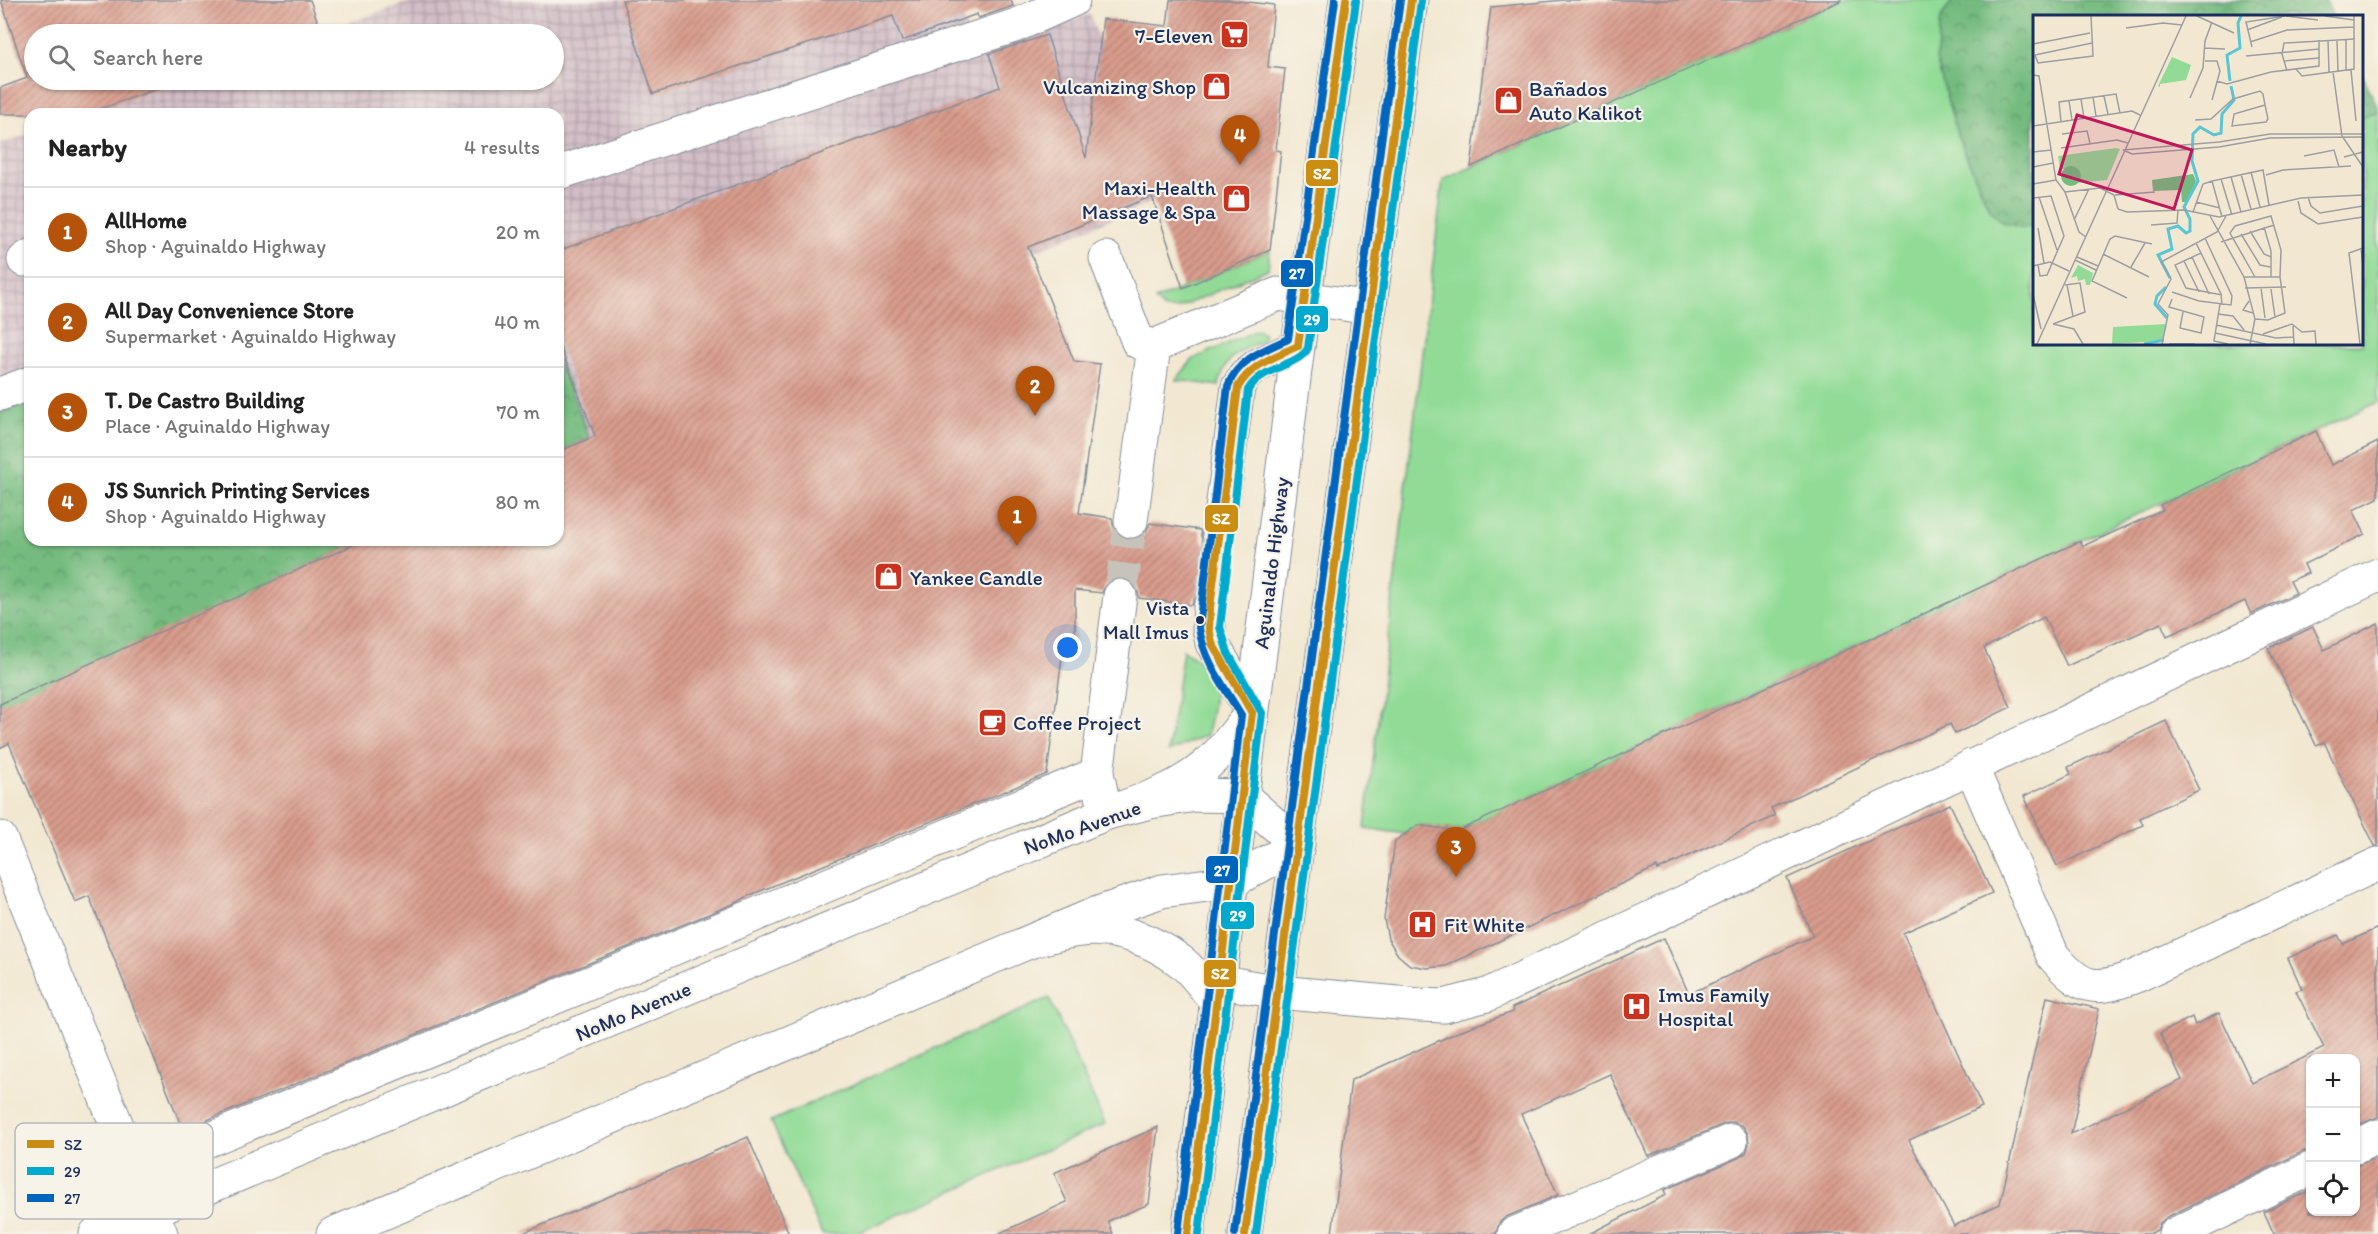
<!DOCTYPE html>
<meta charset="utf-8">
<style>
body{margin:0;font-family:Itim,sans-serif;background:#f2f2f2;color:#222}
.controls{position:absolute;right:18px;bottom:18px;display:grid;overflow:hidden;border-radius:12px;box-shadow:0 2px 4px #0004}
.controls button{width:54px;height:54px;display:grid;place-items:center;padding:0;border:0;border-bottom:2px solid #e0e0e0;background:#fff;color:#222;font:30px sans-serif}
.you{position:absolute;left:1068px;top:648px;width:21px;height:21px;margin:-15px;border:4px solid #fff;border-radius:50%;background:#1a73e8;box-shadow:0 0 0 9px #1a73e833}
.badge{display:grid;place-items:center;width:39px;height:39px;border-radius:50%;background:#b45309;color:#fff;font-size:20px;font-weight:700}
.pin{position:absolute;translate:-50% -50px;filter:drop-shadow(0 2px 3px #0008)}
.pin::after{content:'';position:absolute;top:32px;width:21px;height:18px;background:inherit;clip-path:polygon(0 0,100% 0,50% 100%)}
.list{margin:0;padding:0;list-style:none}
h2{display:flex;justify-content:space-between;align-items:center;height:78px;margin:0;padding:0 24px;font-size:26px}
h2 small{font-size:20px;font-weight:400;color:#767676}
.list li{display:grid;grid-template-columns:39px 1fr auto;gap:18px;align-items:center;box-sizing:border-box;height:90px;padding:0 24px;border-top:2px solid #e0e0e0}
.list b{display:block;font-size:22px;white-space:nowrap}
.list p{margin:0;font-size:20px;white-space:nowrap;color:#767676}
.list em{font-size:20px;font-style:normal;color:#767676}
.icon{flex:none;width:33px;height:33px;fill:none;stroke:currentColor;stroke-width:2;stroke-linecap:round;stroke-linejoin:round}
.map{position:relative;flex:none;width:2378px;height:1234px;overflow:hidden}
.search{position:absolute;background:#fff;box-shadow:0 2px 4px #0004;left:24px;top:24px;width:540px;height:66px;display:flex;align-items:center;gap:15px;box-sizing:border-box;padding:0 21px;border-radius:33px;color:#767676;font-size:22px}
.panel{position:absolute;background:#fff;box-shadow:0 2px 4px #0004;left:24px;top:108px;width:540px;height:438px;border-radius:18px}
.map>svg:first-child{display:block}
.industrial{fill:url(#industrial-grid)}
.green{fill:#91db96;stroke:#56857a;stroke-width:1.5}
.forest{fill:url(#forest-crowns);stroke:#48756e;stroke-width:1.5}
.building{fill:url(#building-hatch)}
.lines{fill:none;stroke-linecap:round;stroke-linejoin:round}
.minor-tunnel{stroke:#c7c3ba;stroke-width:33;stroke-dasharray:33 16;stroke-linecap:butt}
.minor-casing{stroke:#868c98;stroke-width:35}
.major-casing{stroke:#868c98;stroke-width:35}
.highway-casing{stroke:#868c98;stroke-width:35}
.minor{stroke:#fff;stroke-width:33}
.major{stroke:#fff;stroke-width:33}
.highway{stroke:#fff;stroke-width:33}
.bus-1-casing{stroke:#f7f3e8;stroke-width:12}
.bus-2-casing{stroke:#f7f3e8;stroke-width:12}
.bus-3-casing{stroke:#f7f3e8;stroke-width:12}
.bus-1{stroke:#cb8e13;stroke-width:8}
.bus-2{stroke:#00a9ce;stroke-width:8}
.bus-3{stroke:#0065bd;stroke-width:8}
.bus-dot{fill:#1b2f5e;stroke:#f7f3e8;stroke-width:2}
.labels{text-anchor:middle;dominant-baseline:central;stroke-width:4.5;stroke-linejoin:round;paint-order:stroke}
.bus-label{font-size:20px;fill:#1b2f5e;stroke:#f7f3e8;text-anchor:end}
.poi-label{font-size:21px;fill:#1b2f5e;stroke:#f7f3e8;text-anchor:start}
.street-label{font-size:21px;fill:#1b2f5e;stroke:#f7f3e8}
.inset-river{fill:none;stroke:#5ac5d4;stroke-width:3}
.inset-road{fill:none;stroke:#9c9ea3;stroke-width:1.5}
.view{fill:#c2185b;fill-opacity:0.15;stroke:#c2185b;stroke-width:3}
.inset-edge{fill:none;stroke:#1b2f5e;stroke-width:3}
.key{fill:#f7f3e8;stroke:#b5b8bf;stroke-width:1.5}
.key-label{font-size:16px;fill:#1b2f5e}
.line-badge{stroke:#f7f3e8;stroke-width:2}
.badge-label{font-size:16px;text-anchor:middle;font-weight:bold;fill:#fff}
</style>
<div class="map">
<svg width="2378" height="1234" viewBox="0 0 2378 1234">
<defs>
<pattern id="industrial-grid" width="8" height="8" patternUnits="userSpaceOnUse" patternTransform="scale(1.5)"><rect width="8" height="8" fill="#d2bdc6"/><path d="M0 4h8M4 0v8" fill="none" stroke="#aa9aa4"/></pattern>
<pattern id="forest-crowns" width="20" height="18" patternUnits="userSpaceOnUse" patternTransform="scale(1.5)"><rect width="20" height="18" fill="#74bb7f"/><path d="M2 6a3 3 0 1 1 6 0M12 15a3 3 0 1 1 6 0" fill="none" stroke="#5e986b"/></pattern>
<pattern id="building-hatch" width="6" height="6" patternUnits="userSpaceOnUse" patternTransform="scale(1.5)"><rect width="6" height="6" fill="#d99c8c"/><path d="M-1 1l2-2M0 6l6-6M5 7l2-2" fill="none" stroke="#af8076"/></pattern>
</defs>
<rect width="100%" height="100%" fill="#f7f3e8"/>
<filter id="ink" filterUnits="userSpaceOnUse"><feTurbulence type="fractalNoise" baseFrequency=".0167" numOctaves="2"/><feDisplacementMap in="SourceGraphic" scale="12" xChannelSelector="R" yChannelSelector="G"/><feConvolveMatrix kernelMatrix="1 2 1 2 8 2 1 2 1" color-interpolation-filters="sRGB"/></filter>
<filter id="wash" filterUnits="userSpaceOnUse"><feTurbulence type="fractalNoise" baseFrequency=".008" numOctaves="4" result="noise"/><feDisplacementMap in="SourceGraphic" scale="24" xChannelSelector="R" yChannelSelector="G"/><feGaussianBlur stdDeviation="1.35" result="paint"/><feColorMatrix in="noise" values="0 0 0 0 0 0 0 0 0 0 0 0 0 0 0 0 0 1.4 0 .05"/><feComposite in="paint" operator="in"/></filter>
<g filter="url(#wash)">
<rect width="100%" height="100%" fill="#f2e8d1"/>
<g class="industrial">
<polygon points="414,0 956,0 976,55 1090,14 1154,201 590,438 558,358 558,114 86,114 185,80 554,80 554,34 315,34"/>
<polygon points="30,134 30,402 0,413 0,144"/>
</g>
<g class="green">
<polygon points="1842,0 1953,0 1941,17 1957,134 1989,208 2023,228 2034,224 2034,344 2362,344 2362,117 2378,112 2378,402 1458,831 1418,825 1405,834 1365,828 1443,180"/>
<polygon points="1270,250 1268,269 1176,309 1164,309 1155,300"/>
<path d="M1257,330L1264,334L1261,342C1238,351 1223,359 1219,386L1176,380L1193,359Z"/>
<path d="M1183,650C1190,655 1200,660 1206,667C1221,684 1210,715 1207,735L1168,752Z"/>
<polygon points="1049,998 1105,1124 855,1234 822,1234 771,1121"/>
</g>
<g class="forest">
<polygon points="1953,0 2325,0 2333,16 2034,16 2034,224 2023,228 2002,222 1989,208 1957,134 1936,59 1941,17"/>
<polygon points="2362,74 2378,108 2378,112 2362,117"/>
<polygon points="558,358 590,438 558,452"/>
<polygon points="30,402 30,540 364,540 0,706 0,413"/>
</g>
<g id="blocks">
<g class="building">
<polygon points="1,0 310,0 322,34 34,34 34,80 163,80 165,86 86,114 0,114 0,88 27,78"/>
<polygon points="622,0 1011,0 1013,6 978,18 977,14 902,41 893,16 653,94"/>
<polygon points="1170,0 1229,0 1274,5 1268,67 1285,69 1276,150 1281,151 1270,250 1183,288 1152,196 1028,247 1074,361 1100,364 1079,513 1112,518 1114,529 1120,536 1128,539 1139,538 1146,532 1150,523 1200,530 1202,541 1209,549 1203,591 1195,597 1192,605 1139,598 1137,588 1132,582 1123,578 1112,579 1106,584 1102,593 1075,590 1075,650 1063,649 1047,774 748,896 738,902 183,1130 89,896 75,902 9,743 0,748 0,704 364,540 558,540 558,452 595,436 558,341 558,251 1000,87 989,54 1047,35 1086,158 1103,19 1167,26"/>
<polygon points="1564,0 1842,0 1471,167 1491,7"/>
<polygon points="2316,431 2331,465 2378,442 2378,498 2353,510 2365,534 2304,564 2308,573 2290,581 2296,593 2251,614 2245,601 2167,636 2161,623 2067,666 2044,617 1984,648 2011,707 1955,734 1950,724 1771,808 1775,816 1658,870 1657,867 1446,966 1427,968 1410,965 1398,955 1388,939 1384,919 1395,841 1418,825 1458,831 2080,541 2083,546 2163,510 2160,505"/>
<polygon points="2378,623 2378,846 2375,846 2324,742 2316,745 2268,648 2313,627 2324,650"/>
<polygon points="2166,721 2199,790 2140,818 2143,825 2057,866 2024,796 2071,774 2068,767"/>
<polygon points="1950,804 1992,893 1903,933 1982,1107 1909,1140 1954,1226 2000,1204 2047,997 2099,1009 2071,1134 2182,1080 2160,1033 2192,1017 2195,1025 2219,1013 2252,1083 2324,1048 2296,991 2302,989 2288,958 2338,935 2343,944 2378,928 2378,1117 2355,1126 2355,1059 2310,1059 2310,1150 2302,1152 2167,1217 2160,1223 2157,1230 2150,1234 1589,1234 1666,1195 1664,1190 1738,1158 1746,1153 1749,1144 1748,1134 1743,1126 1733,1122 1724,1124 1648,1156 1610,1074 1521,1114 1558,1195 1506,1217 1499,1223 1496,1234 1332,1234 1351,1080 1467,1028 1513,1012 1512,1008 1664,938 1689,994 1813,936 1787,878"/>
<polygon points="1158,1127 1149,1204 1108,1221 1113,1234 998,1234 1067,1202 1054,1173"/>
<polygon points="748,1137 789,1234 521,1234"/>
<polygon points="2378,1157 2378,1234 2274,1234 2264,1212 2310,1190 2310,1212 2355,1212 2355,1166"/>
</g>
</g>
</g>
<g filter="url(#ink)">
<use href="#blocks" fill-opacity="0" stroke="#868c98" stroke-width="1.5"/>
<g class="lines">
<g class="minor-tunnel">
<polyline points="1120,596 1131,521"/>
<polyline points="1210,608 1219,533"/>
</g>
<defs>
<g id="minor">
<polyline points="558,173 1017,25 1073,0"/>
<polyline points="1106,258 1138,342 1154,346 1278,294 1370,308"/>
<polyline points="24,260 30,256"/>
<polyline points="0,394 30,383"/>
<polyline points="1131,521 1154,346"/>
<polyline points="1219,533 1238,387 1245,375 1258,365 1298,346"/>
<polyline points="1210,608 1209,628 1212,643 1252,713"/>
<path d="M1971,766L2053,956C2082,990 2095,992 2136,976L2378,864"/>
<polyline points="1102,796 1097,774 1120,596"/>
<polyline points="0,838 161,1234"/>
<polyline points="1218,981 1278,992 1420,1005 1444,1006 1487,995 2378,575"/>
<polyline points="2356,1147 2378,1136"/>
<polyline points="136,1170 1097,774"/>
<polyline points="1514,1234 1731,1141"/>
<polyline points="2175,1234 2310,1169"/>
</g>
<polyline id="major" points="96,1234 1107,813 1150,802 1196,795 1242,796 1298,845 1231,882 1162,891 1098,913 333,1234"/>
<g id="highway">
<path d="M1107,813C1145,800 1183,788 1213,759C1227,746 1239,728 1252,713"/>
<path d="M1032,941C1048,937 1065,931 1081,930C1115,926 1153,940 1180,961C1194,971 1205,989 1217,1002"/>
<polyline points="1188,1234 1298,346 1346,0"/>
<polyline points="1245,1234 1411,0"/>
</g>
</defs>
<use href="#minor" class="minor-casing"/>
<use href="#major" class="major-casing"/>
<use href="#highway" class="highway-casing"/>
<use href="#minor" class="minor"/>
<use href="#major" class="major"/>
<use href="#highway" class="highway"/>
<defs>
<g id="bus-1">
<polyline points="1298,346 1346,0"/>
<path d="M1252,713L1212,643L1209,628L1210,608L1238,387C1251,364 1275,357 1298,346"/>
<polyline points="1188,1234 1252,713"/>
<polyline points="1245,1234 1411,0"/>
</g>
<g id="bus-2">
<path d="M1199,1234L1262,713L1228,653L1220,627L1248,390C1262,366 1299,366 1308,348L1356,1"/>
<polyline points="1256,1234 1421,1"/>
</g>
<g id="bus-3">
<path d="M1178,1233L1241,715C1225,688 1204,661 1199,628L1228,386C1238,359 1264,350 1288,339L1335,0"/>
<polyline points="1235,1233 1400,0"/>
</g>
</defs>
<use href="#bus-1" class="bus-1-casing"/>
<use href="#bus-2" class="bus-2-casing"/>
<use href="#bus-3" class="bus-3-casing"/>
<use href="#bus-1" class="bus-1"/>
<use href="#bus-2" class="bus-2"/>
<use href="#bus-3" class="bus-3"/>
</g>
</g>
<defs>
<symbol id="supermarket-square" viewBox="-11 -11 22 22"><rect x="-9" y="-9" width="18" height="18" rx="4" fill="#c8321e" stroke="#f7f3e8"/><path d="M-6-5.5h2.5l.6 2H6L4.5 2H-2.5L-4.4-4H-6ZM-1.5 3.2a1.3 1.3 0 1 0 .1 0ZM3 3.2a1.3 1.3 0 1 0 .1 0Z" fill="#fff"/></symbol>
<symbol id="shop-square" viewBox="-11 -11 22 22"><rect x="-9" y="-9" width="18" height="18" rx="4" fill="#c8321e" stroke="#f7f3e8"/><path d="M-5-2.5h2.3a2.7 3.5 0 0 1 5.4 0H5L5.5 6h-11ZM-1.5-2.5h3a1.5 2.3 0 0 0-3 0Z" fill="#fff"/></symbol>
<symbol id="cafe-square" viewBox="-11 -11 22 22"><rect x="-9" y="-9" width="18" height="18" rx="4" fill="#c8321e" stroke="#f7f3e8"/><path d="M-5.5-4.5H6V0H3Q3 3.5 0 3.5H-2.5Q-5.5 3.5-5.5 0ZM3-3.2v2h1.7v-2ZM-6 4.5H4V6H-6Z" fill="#fff"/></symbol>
<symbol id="hospital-square" viewBox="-11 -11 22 22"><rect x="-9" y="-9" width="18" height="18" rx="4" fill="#c8321e" stroke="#f7f3e8"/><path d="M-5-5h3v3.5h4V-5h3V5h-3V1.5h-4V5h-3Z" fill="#fff"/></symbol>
</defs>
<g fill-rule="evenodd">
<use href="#supermarket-square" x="1218" y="18" width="33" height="33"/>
<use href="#shop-square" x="1200" y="70" width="33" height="33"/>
<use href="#shop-square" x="1492" y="84" width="33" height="33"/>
<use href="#shop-square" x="1220" y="182" width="33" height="33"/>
<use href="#shop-square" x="872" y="560" width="33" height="33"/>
<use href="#cafe-square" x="976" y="706" width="33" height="33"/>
<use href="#hospital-square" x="1406" y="908" width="33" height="33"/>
<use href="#hospital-square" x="1620" y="990" width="33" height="33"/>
</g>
<circle class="bus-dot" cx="1200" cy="620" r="5"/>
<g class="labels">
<g class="bus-label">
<text x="1189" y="608">Vista<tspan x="1189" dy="24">Mall Imus</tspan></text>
</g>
<g class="poi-label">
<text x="1213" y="35" text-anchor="end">7-Eleven</text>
<text x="1196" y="86" text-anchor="end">Vulcanizing Shop</text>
<text x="1529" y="88">Bañados<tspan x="1529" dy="24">Auto Kalikot</tspan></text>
<text x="1216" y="187" text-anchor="end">Maxi-Health<tspan x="1216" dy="24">Massage &amp; Spa</tspan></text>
<text x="910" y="577">Yankee Candle</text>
<text x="1013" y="722">Coffee Project</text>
<text x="1444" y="924">Fit White</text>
<text x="1658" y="994">Imus Family<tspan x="1658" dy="24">Hospital</tspan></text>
</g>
<g class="street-label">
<text transform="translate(1271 563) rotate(-83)">Aguinaldo Highway</text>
<text transform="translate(1082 827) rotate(-20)">NoMo Avenue</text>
<text transform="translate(633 1011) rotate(-23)">NoMo Avenue</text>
</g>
</g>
<g transform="translate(2033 15)">
<rect width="330" height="330" fill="#f2e8d1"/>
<path d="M139,42L158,50L153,65L127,69V72L125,71ZM83,133L87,134L74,165L44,168L43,154H27L25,141ZM45,250L60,258L57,270H53L52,264L45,266L44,261L38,263ZM133,309L129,326L79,329L80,312Z" fill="#91db96"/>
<path d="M28 161a10 10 0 1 1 20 0a10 10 0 1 1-20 0ZM160,159L163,166L154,187H149L148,175L120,176L119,165Z" fill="#74bb7f"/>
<path class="inset-river" d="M197,66L194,40L207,33L205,8L208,1M137,263L125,240L139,234L135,214L145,211L153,218L157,216V204L151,192L165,166L159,146L160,119L167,112L181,120L188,118L189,99L201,85L198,71M133,272L124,281L122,289L134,303M111,329L131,325"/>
<path class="inset-road" d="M164,1L201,18M253,1L285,5M292,1L321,5M93,13L130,8L149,10M214,15L249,2M313,24V55M295,25L296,57M304,25L305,56M217,27L254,15L321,12M0,29L57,18M219,32L213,7L252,1M171,33L192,34M2,40L5,48L60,41L58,1M2,40L59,28M213,41L286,34M172,46H184L187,56L179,85M251,46L287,43M263,54L269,61L321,54V1M318,55L323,106M254,56L249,39L251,28L322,24M300,57L309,121L330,152M0,60L6,61L23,165L32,177M184,66L194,69L238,57L286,51V25M71,81L75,99M60,82L63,101M157,83L170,53L172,26L179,7M48,84L51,103M36,86L39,105M162,105L178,104L200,84L227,76L230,79L232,90L235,104L233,107L199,111L201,99L232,90M28,107L26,87L83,79L87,98M0,111L99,96L107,100M29,119L54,116L57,128M330,119H237L186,127L90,135L99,139L186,132L237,123L330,122M28,133L84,125L95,128M0,137L18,135M271,141L301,135L306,152M311,142L330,137M0,152L20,148M218,157L227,192M208,159L218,194M233,160L250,155L318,151M198,162L208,197M188,164L199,200M0,169L23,165M32,177L67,173L81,180L85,194L94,197L151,195L186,202L268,183L330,180M32,177L46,217L53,222M82,180L122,177M6,182L24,235M275,182L278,191L287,198L330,191M0,183L18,181L31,221L14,260L7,261L5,250M265,186L268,198L285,209L330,202M163,187L187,193M160,197L170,169L179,166M177,201L211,262M189,202L179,166L230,155L236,190M41,205L56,174M118,210L144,208L145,195M231,212L238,236V262M5,213L11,248M217,216L231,239L238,242M208,219L227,250L237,252M188,227L241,210M163,228L188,279L189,290M328,233L330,251M168,238L142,250L153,273L189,280M70,239L116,262M44,242L65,251M159,242L176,279M42,245L63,255M151,246L166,277M0,251L17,247L36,256M98,252L112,228M211,262L222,304L217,329M211,262H247M34,270L40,301M212,273L253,272M228,273L232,303M238,274L242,302M139,277L166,286L198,290L199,281L172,223M0,279L8,314M94,283L59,266L77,224L82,221L119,229M139,284L136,292L171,302L168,318L147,313L150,297M216,286L210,295L220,298M187,289L181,326L195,329M185,299L200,301L211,315M222,304L235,305L252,298L247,262L248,235L238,201L202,211L197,218L222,262M20,309L52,297L47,268L32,270M20,309L41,314L50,329M183,310L243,323L260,322M260,311L261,329M182,318L233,329M230,319L259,309L269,317L282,316L283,329M4,329L153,1M129,329L135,300L125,289L138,264L128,247L184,217L193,201M136,329H162M327,329L316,238L330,233"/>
<path class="view" d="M44,100L159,135L141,194L26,159Z"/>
<rect width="330" height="330" class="inset-edge"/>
</g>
<rect x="15" y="1123" width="198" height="96" rx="9" class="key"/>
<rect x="27" y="1140" width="27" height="8" fill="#cb8e13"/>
<rect x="27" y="1167" width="27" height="8" fill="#00a9ce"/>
<rect x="27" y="1194" width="27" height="8" fill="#0065bd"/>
<g class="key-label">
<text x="64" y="1150">SZ</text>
<text x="64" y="1177">29</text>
<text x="64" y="1204">27</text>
</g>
<g class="line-badge">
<rect x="1305" y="159" width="34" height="28" rx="6" fill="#cb8e13"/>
<rect x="1280" y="259" width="34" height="29" rx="6" fill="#0065bd"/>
<rect x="1295" y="305" width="34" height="28" rx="6" fill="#00a9ce"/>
<rect x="1204" y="504" width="35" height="29" rx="6" fill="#cb8e13"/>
<rect x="1205" y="855" width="34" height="29" rx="6" fill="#0065bd"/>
<rect x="1220" y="901" width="35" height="29" rx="6" fill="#00a9ce"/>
<rect x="1203" y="959" width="34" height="29" rx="6" fill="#cb8e13"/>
</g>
<g class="badge-label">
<text x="1322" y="179">SZ</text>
<text x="1297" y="279">27</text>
<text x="1312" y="325">29</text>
<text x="1221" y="524">SZ</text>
<text x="1222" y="876">27</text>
<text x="1238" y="921">29</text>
<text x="1220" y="979">SZ</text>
</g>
</svg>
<div class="controls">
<button>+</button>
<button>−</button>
<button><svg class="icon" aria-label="locate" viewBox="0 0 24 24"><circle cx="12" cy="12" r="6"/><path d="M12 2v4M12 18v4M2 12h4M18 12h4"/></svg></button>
</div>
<div class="you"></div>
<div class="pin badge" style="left:1017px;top:546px">1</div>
<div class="pin badge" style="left:1035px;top:416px">2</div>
<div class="pin badge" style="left:1456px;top:877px">3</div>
<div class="pin badge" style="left:1240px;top:165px">4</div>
<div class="search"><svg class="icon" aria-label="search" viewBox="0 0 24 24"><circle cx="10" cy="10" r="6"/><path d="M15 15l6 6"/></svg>Search here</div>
<section class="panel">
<h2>Nearby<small>4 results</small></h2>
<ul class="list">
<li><span class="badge">1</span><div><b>AllHome</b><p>Shop · Aguinaldo Highway</p></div><em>20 m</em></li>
<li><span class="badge">2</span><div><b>All Day Convenience Store</b><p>Supermarket · Aguinaldo Highway</p></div><em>40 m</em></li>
<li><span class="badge">3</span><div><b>T. De Castro Building</b><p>Place · Aguinaldo Highway</p></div><em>70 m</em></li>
<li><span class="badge">4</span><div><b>JS Sunrich Printing Services</b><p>Shop · Aguinaldo Highway</p></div><em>80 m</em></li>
</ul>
</section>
</div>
